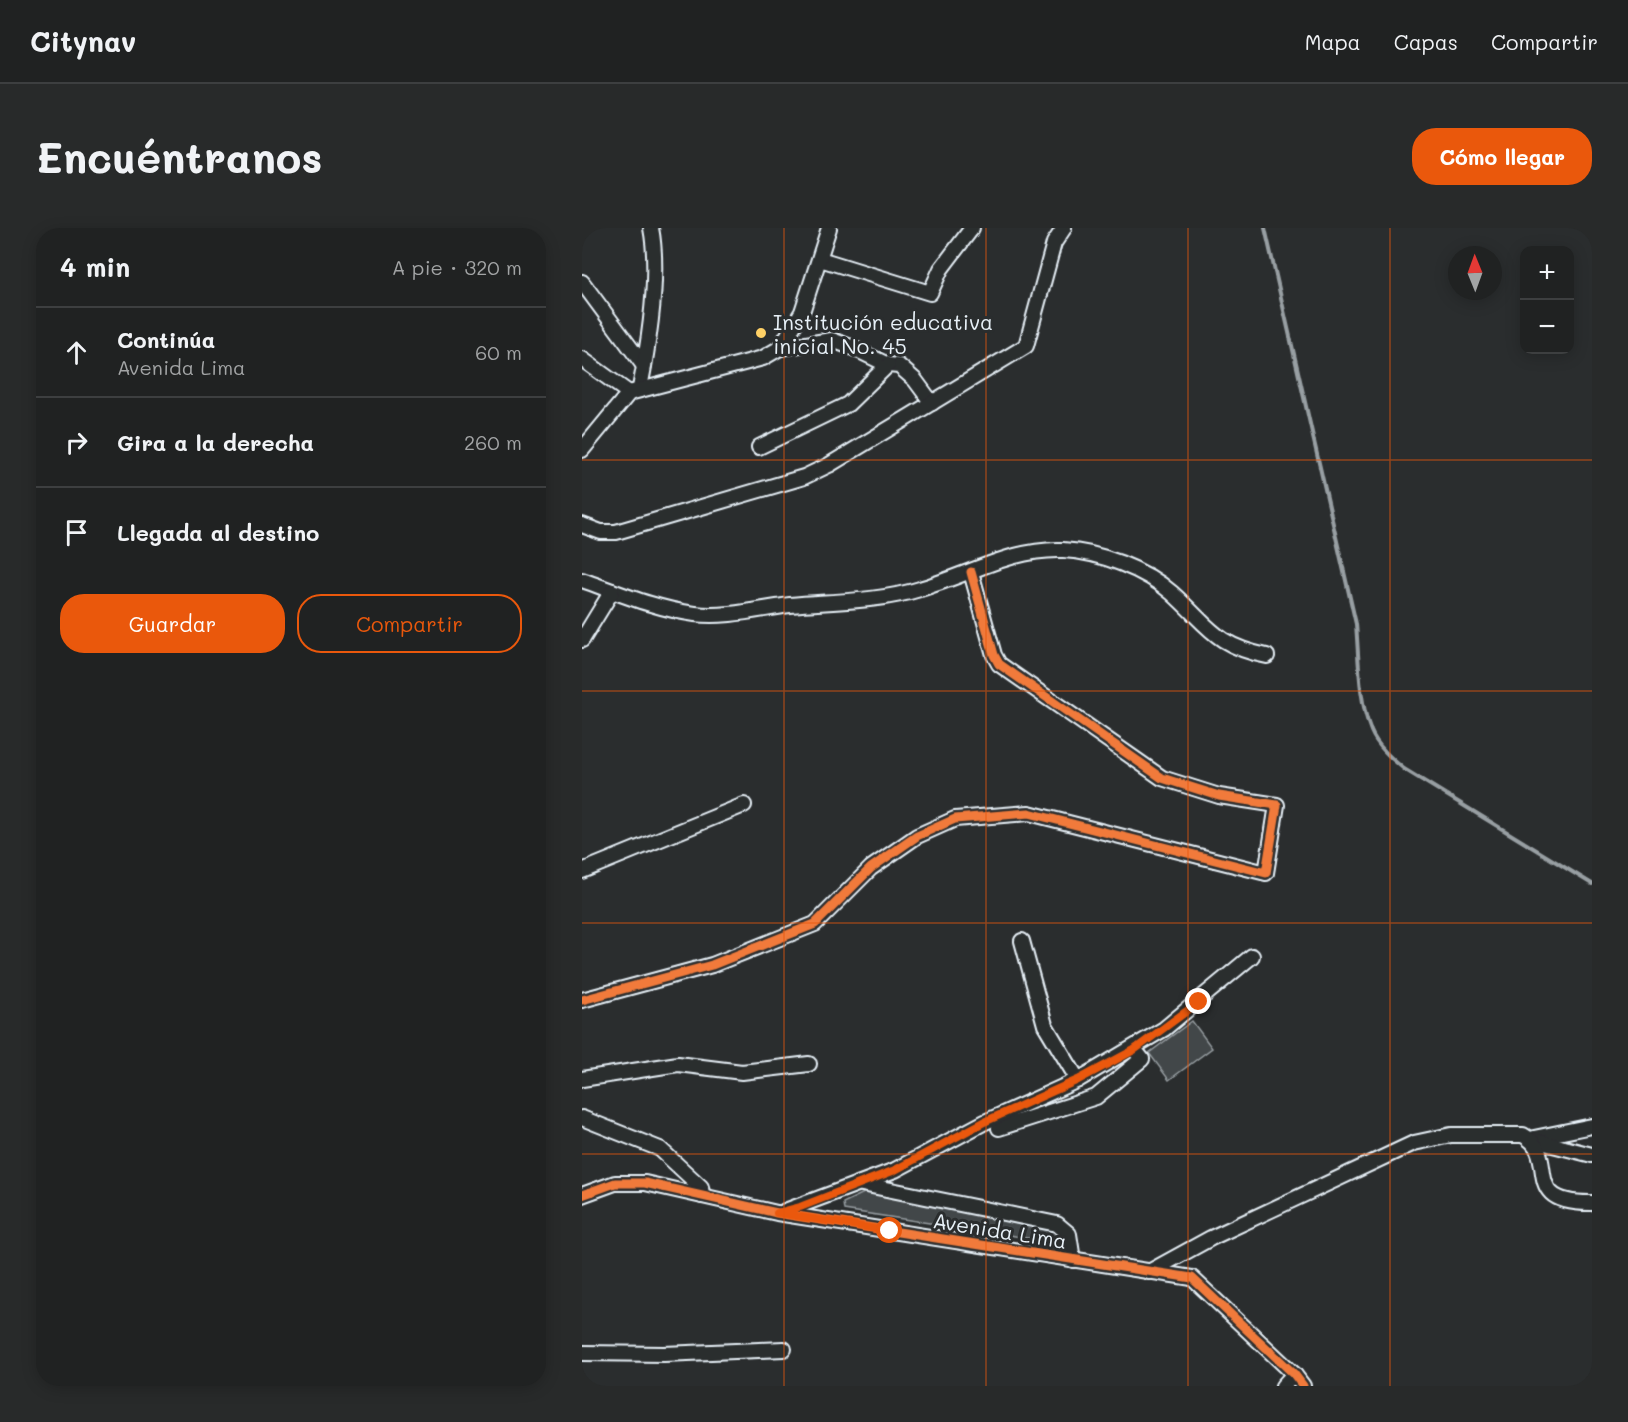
<!DOCTYPE html>
<html lang="es">
<meta charset="utf-8">
<style>
body{margin:0;font-family:Mali,sans-serif;background:#282a2a;color:#f1f3f6}
.controls{position:absolute;right:18px;top:18px;display:grid;overflow:hidden;border-radius:12px;box-shadow:0 3px 15px #0003}
.controls button{width:54px;height:54px;display:grid;place-items:center;padding:0;border:0;border-bottom:2px solid #3d3f40;background:#202222;color:#f1f3f6;font:30px sans-serif}
.compass{position:absolute;left:866px;top:18px;width:54px;height:54px;border-radius:50%;background:#202222;box-shadow:0 3px 15px #0003;rotate:359deg}
.stop{position:absolute;width:18px;height:18px;margin:-14px;border:4px solid #ea580c;border-radius:50%;background:#fff}
.stop.end{background:#ea580c;border-color:#fff;box-shadow:0 2px 6px #0008}
.list{margin:0;padding:0;list-style:none}
h2{display:flex;justify-content:space-between;align-items:center;height:78px;margin:0;padding:0 24px;font-size:26px}
h2 small{font-size:20px;font-weight:400;color:#a2a4a5}
.list li{display:grid;grid-template-columns:39px 1fr auto;gap:18px;align-items:center;box-sizing:border-box;height:90px;padding:0 24px;border-top:2px solid #3d3f40}
.list b{display:block;font-size:22px;white-space:nowrap}
.list p{margin:0;font-size:20px;white-space:nowrap;color:#a2a4a5}
.list em{font-size:20px;font-style:normal;color:#a2a4a5}
.actions{display:flex;gap:12px;padding:18px 24px}
.actions a{flex:1;padding:14px 0;border:2px solid #ea580c;border-radius:24px;text-align:center;font-size:21px;color:#ea580c}
.actions .main{background:#ea580c;color:#fff}
.icon{flex:none;width:33px;height:33px;fill:none;stroke:currentColor;stroke-width:2;stroke-linecap:round;stroke-linejoin:round}
.map{position:relative;flex:none;width:1010px;height:1158px;overflow:hidden;border-radius:24px}
header{display:flex;align-items:center;gap:36px;box-sizing:border-box;height:84px;padding:0 30px;background:#202222;border-bottom:2px solid #3d3f40}
header strong{font-size:28px}
nav{display:flex;gap:33px;margin-inline-start:auto;font-size:21px}
.intro{display:flex;align-items:center;justify-content:space-between;box-sizing:border-box;height:144px;padding:0 36px}
h1{margin:0;font-size:42px}
.button{padding:15px 27px;border-radius:24px;background:#ea580c;color:#fff;font-size:21px;font-weight:700}
main{display:flex;gap:36px;padding:0 36px}
aside{flex:1;background:#202222;border-radius:24px;box-shadow:0 3px 15px #0003}
.map>svg:first-child{display:block}
.green{fill:#424648;stroke:#959ca0;stroke-width:1.5}
.lines{fill:none;stroke-linecap:round;stroke-linejoin:round}
.stream{stroke:#989fa3;stroke-width:4}
.minor-casing{stroke:#e8f1f8;stroke-width:18}
.minor{stroke:#2a2d2e;stroke-width:14}
.cycleway-casing{stroke:#2a2d2e;stroke-width:13}
.cycleway{stroke:#f17a3a;stroke-width:9}
.route{stroke:#ea580c;stroke-width:8}
.grid{fill:none;stroke:#e8590c;stroke-width:1.5;stroke-opacity:0.55}
.poi-dot{fill:#ffd166;stroke:#2a2d2e;stroke-width:2}
.labels{text-anchor:middle;dominant-baseline:central;stroke-width:6;stroke-linejoin:round;paint-order:stroke}
.poi-label{font-size:21px;fill:#e8f1f8;stroke:#2a2d2e;text-anchor:start}
.street-label{font-size:21px;fill:#e8f1f8;stroke:#2a2d2e}
</style>
<header>
<strong>Citynav</strong>
<nav><a>Mapa</a><a>Capas</a><a>Compartir</a></nav>
</header>
<div class="intro"><h1>Encuéntranos</h1><a class="button">Cómo llegar</a></div>
<main>
<aside>
<h2>4 min<small>A pie · 320 m</small></h2>
<ul class="list">
<li><svg class="icon" aria-label="ahead" viewBox="0 0 24 24"><path d="M12 20V5M6 11l6-6 6 6"/></svg><div><b>Continúa</b><p>Avenida Lima</p></div><em>60 m</em></li>
<li><svg class="icon" aria-label="right" viewBox="0 0 24 24"><path d="M7 20v-9h11M14 6l5 5-5 5"/></svg><div><b>Gira a la derecha</b></div><em>260 m</em></li>
<li><svg class="icon" aria-label="arrive" viewBox="0 0 24 24"><path d="M6 21V4h12l-3 4 3 4H6"/></svg><div><b>Llegada al destino</b></div></li>
</ul>
<div class="actions"><a class="main">Guardar</a><a>Compartir</a></div>
</aside>
<div class="map">
<svg width="1010" height="1158" viewBox="0 0 1010 1158">
<rect width="100%" height="100%" fill="#2a2d2e"/>
<filter id="ink" filterUnits="userSpaceOnUse"><feTurbulence type="fractalNoise" baseFrequency=".0167" numOctaves="2"/><feDisplacementMap in="SourceGraphic" scale="12" xChannelSelector="R" yChannelSelector="G"/><feConvolveMatrix kernelMatrix="1 2 1 2 8 2 1 2 1" color-interpolation-filters="sRGB"/></filter>
<g filter="url(#ink)">
<g class="green">
<polygon points="610,793 630,820 587,852 567,825"/>
<polygon points="288,962 472,998 485,1010 485,1016 262,982 261,975"/>
</g>
<g class="lines">
<path class="stream" d="M683,0L774,396C777,430 776,471 789,503C795,518 810,531 822,541L1010,656"/>
<defs>
<g id="minor">
<polyline points="238,31 348,65 359,41 390,0"/>
<polyline points="0,54 62,138"/>
<polyline points="198,120 250,112 269,119 306,137 317,138 333,152 350,175"/>
<polyline points="0,131 47,165"/>
<path d="M58,160C67,114 78,46 69,0"/>
<polyline points="177,219 266,176 306,137"/>
<polyline points="0,222 47,165 181,130 198,120 220,84 247,0"/>
<polyline points="0,297 19,304 34,304 222,249 247,237 444,118 472,15 482,0"/>
<path d="M0,352C37,365 74,381 113,386C143,390 178,381 208,377C250,373 297,374 338,361C386,347 431,320 481,322C517,324 563,341 590,365C627,398 632,417 685,428"/>
<polyline points="0,412 30,363"/>
<polyline points="0,643 162,577"/>
<polyline points="440,713 463,797 496,852"/>
<polyline points="0,772 130,737 233,696 289,640 335,608 373,591 447,585 684,645 695,577 637,568 580,550 417,436 412,427 389,344"/>
<polyline points="0,851 96,836 160,844 227,836"/>
<polyline points="0,890 78,921 119,959 120,968"/>
<polyline points="417,900 514,869 560,831 553,822"/>
<polyline points="952,910 1010,898"/>
<polyline points="947,911 1010,927"/>
<polyline points="280,956 475,996 487,1006 491,1032"/>
<polyline points="0,967 33,955 63,955 195,985 610,1050 712,1146 721,1158"/>
<polyline points="203,983 313,942 403,894 496,852 582,801 670,728"/>
<path d="M567,1044L629,1010L832,915L869,907H941C980,928 934,976 1010,975"/>
<polyline points="0,1125 82,1126 202,1121"/>
<polyline points="701,1158 712,1146"/>
</g>
</defs>
<use href="#minor" class="minor-casing"/>
<use href="#minor" class="minor"/>
<defs>
<g id="cycleway">
<polyline points="0,772 130,737 233,696 289,640 335,608 373,591 447,585 684,645 695,577 637,568 580,550 417,436 412,427 389,344"/>
<polyline points="0,967 33,955 63,955 195,985 610,1050 712,1146 721,1158"/>
</g>
</defs>
<use href="#cycleway" class="cycleway-casing"/>
<use href="#cycleway" class="cycleway"/>
</g>
</g>
<g class="lines" filter="url(#ink)">
<polyline class="route" points="308,1003 195,985 218,979 313,942 402,894 496,852 552,822 617,774"/>
</g>
<path class="grid" d="M202,0V1158M404,0V1158M606,0V1158M808,0V1158M0,232H1010M0,463H1010M0,695H1010M0,926H1010"/>
<circle class="poi-dot" cx="179" cy="105" r="6"/>
<g class="labels">
<g class="poi-label">
<text x="191" y="93">Institución educativa<tspan x="191" dy="24">inicial No. 45</tspan></text>
</g>
<g class="street-label">
<text transform="translate(418 1002) rotate(9)">Avenida Lima</text>
</g>
</g>
</svg>
<div class="controls">
<button>+</button>
<button>−</button>
</div>
<svg class="compass" viewBox="-18 -18 36 36"><path d="M0-13l5 13h-10z" fill="#e53935"/><path d="M0 13l5-13h-10z" fill="#a2a4a5"/></svg>
<div class="stop" style="left:308px;top:1003px"></div>
<div class="stop end" style="left:617px;top:774px"></div>
</div>
</main>
